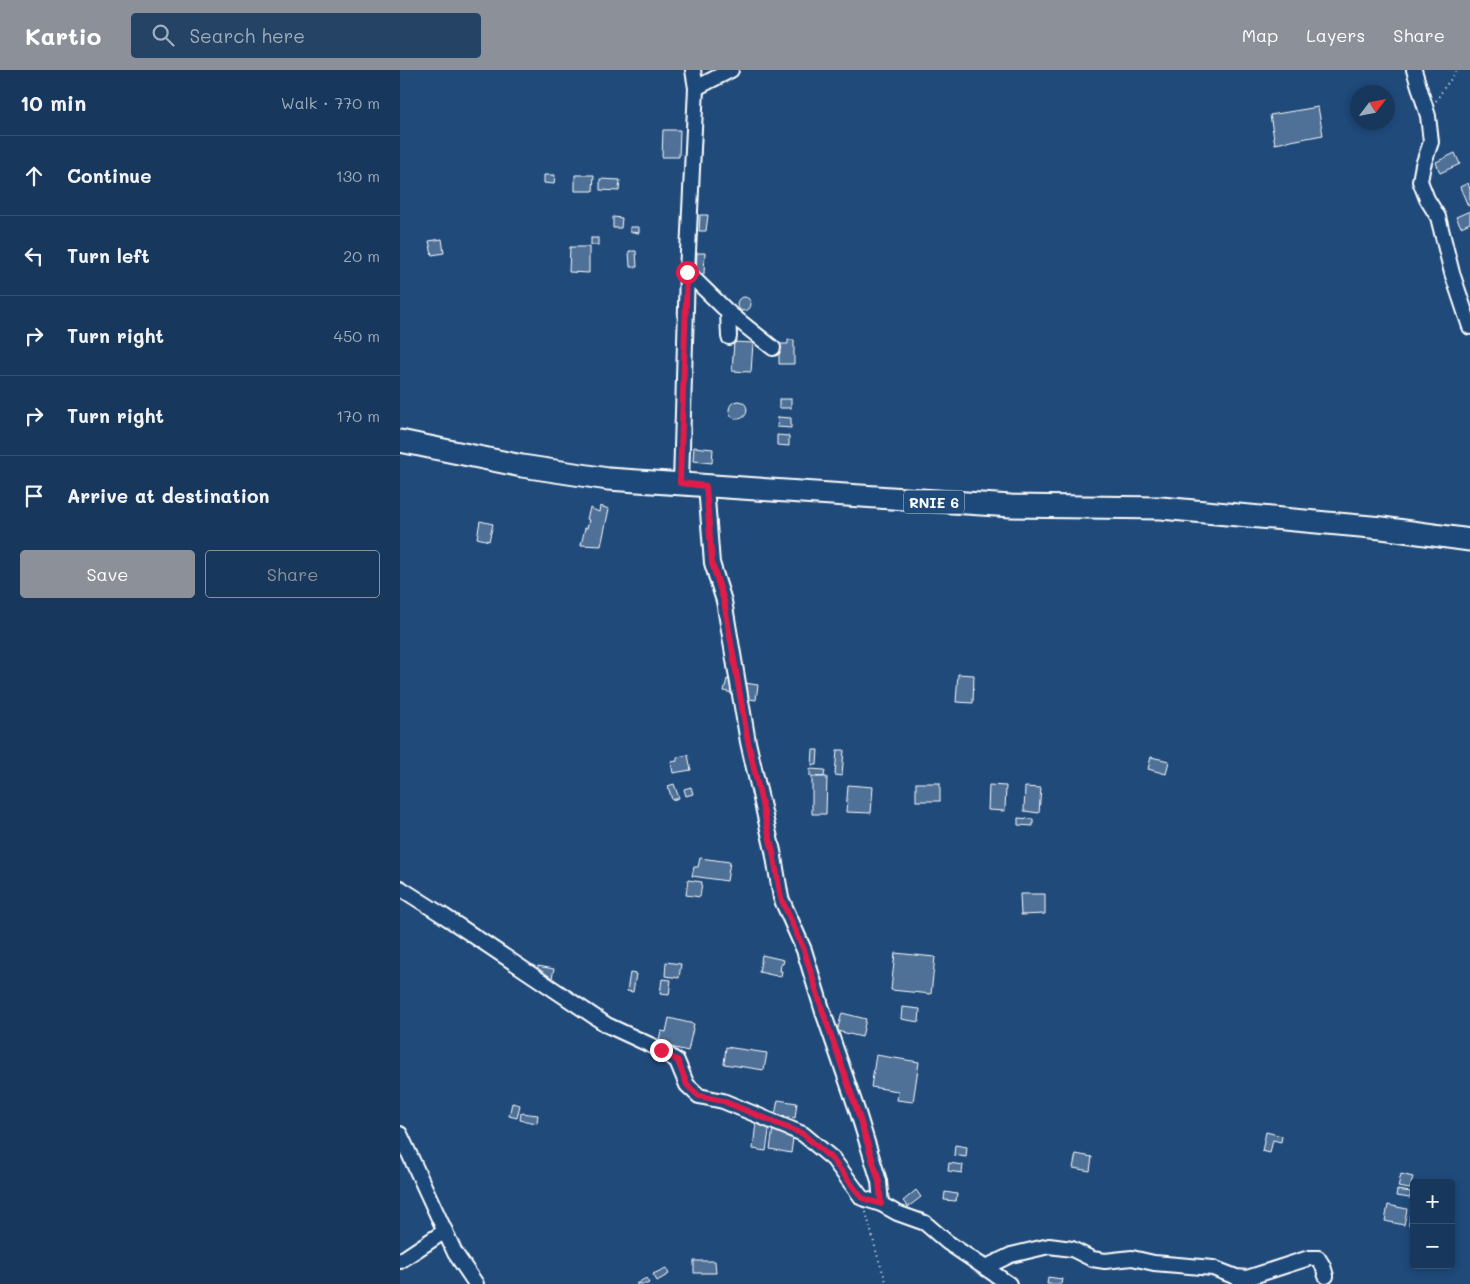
<!DOCTYPE html>
<meta charset="utf-8">
<style>
body{margin:0;font-family:Mali,sans-serif;background:#244365;color:#f1f3f6}
.controls{position:absolute;right:15px;bottom:15px;display:grid;overflow:hidden;border-radius:5px;box-shadow:0 2px 8px #0003}
.controls button{width:45px;height:45px;display:grid;place-items:center;padding:0;border:0;border-bottom:1px solid #365272;background:#17385c;color:#f1f3f6;font:25px sans-serif}
.compass{position:absolute;left:950px;top:15px;width:45px;height:45px;border-radius:50%;background:#17385c;box-shadow:0 2px 8px #0003;rotate:58deg}
.stop{position:absolute;width:15px;height:15px;margin:-11px;border:4px solid #e11d48;border-radius:50%;background:#fff}
.stop.end{background:#e11d48;border-color:#fff;box-shadow:0 1px 5px #0008}
.list{margin:0;padding:0;list-style:none}
h2{display:flex;justify-content:space-between;align-items:center;height:65px;margin:0;padding:0 20px;font-size:21px}
h2 small{font-size:16px;font-weight:400;color:#9eacbb}
.list li{display:grid;grid-template-columns:32px 1fr auto;gap:15px;align-items:center;box-sizing:border-box;height:80px;padding:0 20px;border-top:1px solid #365272}
.list b{display:block;font-size:19px;white-space:nowrap}
.list em{font-size:16px;font-style:normal;color:#9eacbb}
.actions{display:flex;gap:10px;padding:15px 20px}
.actions a{flex:1;padding:11px 0;border:1px solid #8c9099;border-radius:5px;text-align:center;font-size:18px;color:#8c9099}
.actions .main{background:#8c9099;color:#fff}
.icon{flex:none;width:28px;height:28px;fill:none;stroke:currentColor;stroke-width:2;stroke-linecap:round;stroke-linejoin:round}
.map{position:relative;flex:none;width:1070px;height:1214px;overflow:hidden}
header{display:flex;align-items:center;gap:30px;box-sizing:border-box;height:70px;padding:0 25px;background:#8c9099;color:#fff}
header strong{font-size:24px}
nav{display:flex;gap:28px;margin-inline-start:auto;font-size:18px}
.search{width:350px;height:45px;background:#244365;display:flex;align-items:center;gap:12px;box-sizing:border-box;padding:0 18px;border-radius:5px;color:#9eacbb;font-size:19px}
main{display:flex}
aside{flex:1;background:#17385c}
.map>svg:first-child{display:block}
.building{fill:#507197;stroke:#fff}
.lines{fill:none;stroke-linecap:round;stroke-linejoin:round}
.street-casing{stroke:#fff;stroke-width:18}
.primary-casing{stroke:#fff;stroke-width:25}
.path{stroke:#fff;stroke-width:2;stroke-dasharray:1 4;stroke-linecap:butt}
.street{stroke:#1f4a7a;stroke-width:14}
.primary{stroke:#1f4a7a;stroke-width:21}
.route{stroke:#e11d48;stroke-width:6}
.labels{text-anchor:middle;dominant-baseline:central;stroke-width:4;stroke-linejoin:round;paint-order:stroke}
.shield{fill:#1f4a7a;stroke:#bcc9d7;stroke-width:1}
.shield-label{font-size:14px;font-weight:bold;fill:#fff}
</style>
<header>
<strong>Kartio</strong>
<div class="search"><svg class="icon" aria-label="search" viewBox="0 0 24 24"><circle cx="10" cy="10" r="6"/><path d="M15 15l6 6"/></svg>Search here</div>
<nav><a>Map</a><a>Layers</a><a>Share</a></nav>
</header>
<main>
<aside>
<h2>10 min<small>Walk · 770 m</small></h2>
<ul class="list">
<li><svg class="icon" aria-label="ahead" viewBox="0 0 24 24"><path d="M12 20V5M6 11l6-6 6 6"/></svg><div><b>Continue</b></div><em>130 m</em></li>
<li><svg class="icon" aria-label="left" viewBox="0 0 24 24"><path d="M17 20v-9H6M10 6l-5 5 5 5"/></svg><div><b>Turn left</b></div><em>20 m</em></li>
<li><svg class="icon" aria-label="right" viewBox="0 0 24 24"><path d="M7 20v-9h11M14 6l5 5-5 5"/></svg><div><b>Turn right</b></div><em>450 m</em></li>
<li><svg class="icon" aria-label="right" viewBox="0 0 24 24"><path d="M7 20v-9h11M14 6l5 5-5 5"/></svg><div><b>Turn right</b></div><em>170 m</em></li>
<li><svg class="icon" aria-label="arrive" viewBox="0 0 24 24"><path d="M6 21V4h12l-3 4 3 4H6"/></svg><div><b>Arrive at destination</b></div></li>
</ul>
<div class="actions"><a class="main">Save</a><a>Share</a></div>
</aside>
<div class="map">
<svg width="1070" height="1214" viewBox="0 0 1070 1214">
<rect width="100%" height="100%" fill="#1f4a7a"/>
<filter id="ink" filterUnits="userSpaceOnUse"><feTurbulence type="fractalNoise" baseFrequency=".02" numOctaves="2"/><feDisplacementMap in="SourceGraphic" scale="10" xChannelSelector="R" yChannelSelector="G"/><feConvolveMatrix kernelMatrix="1 2 1 2 8 2 1 2 1" color-interpolation-filters="sRGB"/></filter>
<g filter="url(#ink)">
<g class="building">
<polygon points="918,37 923,65 875,74 870,45"/>
<polygon points="263,60 280,60 279,87 262,87"/>
<polygon points="1055,83 1060,94 1040,103 1036,92"/>
<polygon points="144,105 155,105 154,114 144,113"/>
<polygon points="175,105 194,105 193,121 175,121"/>
<polygon points="200,109 220,110 219,121 200,120"/>
<polygon points="1068,113 1070,119 1070,135 1068,136 1060,117"/>
<polygon points="1070,141 1070,153 1061,157 1056,147"/>
<polygon points="300,145 308,145 306,161 299,161"/>
<polygon points="213,147 222,148 221,158 213,158"/>
<polygon points="230,157 239,157 239,163 230,162"/>
<rect x="191" y="168" width="7" height="7"/>
<polygon points="42,169 44,183 32,185 29,171"/>
<polygon points="170,177 189,177 189,203 169,202"/>
<polygon points="229,181 236,181 237,197 230,197"/>
<polygon points="297,183 305,183 304,204 296,204"/>
<circle cx="344" cy="234" r="7"/>
<polygon points="388,270 394,270 394,294 379,294 379,274 388,274"/>
<polygon points="334,272 353,273 351,302 332,301"/>
<rect x="379" y="329" width="12" height="9"/>
<circle cx="338" cy="340" r="9"/>
<polygon points="378,347 391,348 391,358 377,357"/>
<polygon points="377,365 389,366 389,376 377,375"/>
<polygon points="294,377 313,379 312,393 293,391"/>
<polygon points="200,436 209,439 201,476 181,475 185,458 187,458 189,450 187,449 190,438 199,442"/>
<polygon points="80,451 93,454 89,471 77,468"/>
<polygon points="558,604 574,605 573,633 556,632"/>
<polygon points="327,609 335,611 332,623 324,621"/>
<polygon points="345,613 358,615 356,630 343,628"/>
<polygon points="413,680 418,680 417,695 412,695"/>
<polygon points="437,680 444,680 442,706 435,705"/>
<polygon points="288,685 291,700 273,703 271,692 277,691 277,687"/>
<polygon points="751,687 769,691 766,704 748,699"/>
<polygon points="410,699 425,700 424,707 410,706"/>
<polygon points="412,707 427,707 426,744 412,744"/>
<rect x="516" y="713" width="24" height="18"/>
<polygon points="274,714 279,728 272,730 268,716"/>
<polygon points="448,715 473,717 471,743 446,742"/>
<polygon points="589,715 606,716 605,741 588,740"/>
<polygon points="291,717 293,724 286,726 284,719"/>
<polygon points="625,717 641,718 639,743 624,741"/>
<polygon points="618,748 633,749 633,756 618,755"/>
<polygon points="300,788 330,792 327,811 292,806 294,797 298,797"/>
<polygon points="288,810 302,812 300,827 286,825"/>
<polygon points="620,824 645,824 645,844 621,845"/>
<polygon points="495,883 535,887 531,924 491,920"/>
<polygon points="362,885 384,890 383,894 381,894 380,901 382,901 381,907 359,902"/>
<polygon points="266,892 281,894 279,908 265,906"/>
<polygon points="138,896 154,899 151,913 135,911"/>
<polygon points="230,903 236,904 233,922 227,921"/>
<polygon points="262,909 271,910 269,925 260,924"/>
<polygon points="502,937 520,939 519,952 501,949"/>
<polygon points="442,943 466,949 462,967 437,961"/>
<polygon points="269,948 294,954 288,981 258,974 261,961 266,962"/>
<polygon points="326,977 367,983 364,1000 324,994"/>
<polygon points="476,985 519,992 513,1032 497,1030 498,1021 471,1017"/>
<polygon points="378,1030 397,1033 395,1048 375,1045"/>
<polygon points="112,1033 120,1035 117,1048 109,1046"/>
<polygon points="121,1043 138,1045 137,1053 120,1050"/>
<polygon points="356,1052 370,1054 366,1081 353,1079"/>
<polygon points="373,1058 394,1061 391,1083 370,1079"/>
<polygon points="866,1062 882,1066 881,1072 873,1070 870,1083 862,1081"/>
<polygon points="555,1075 567,1077 566,1087 554,1085"/>
<polygon points="676,1084 692,1087 690,1101 673,1098"/>
<polygon points="549,1093 563,1095 562,1103 548,1101"/>
<polygon points="1001,1104 1013,1107 1010,1119 998,1117"/>
<polygon points="516,1120 521,1127 508,1137 503,1131"/>
<polygon points="997,1120 1011,1122 1010,1128 996,1126"/>
<polygon points="545,1122 557,1124 556,1131 544,1130"/>
<polygon points="988,1135 1007,1139 1004,1155 985,1151"/>
<polygon points="1010,1144 1014,1145 1014,1156 1009,1155"/>
<polygon points="294,1191 315,1191 316,1203 294,1203"/>
<polygon points="266,1198 269,1204 257,1211 253,1204"/>
<polygon points="648,1207 662,1209 661,1214 647,1214"/>
<polygon points="246,1208 249,1213 247,1214 236,1214"/>
</g>
<g class="lines">
<defs>
<g id="street">
<polyline points="1014,0 1028,46 1031,72 1023,95 1020,111 1027,129 1038,147 1052,203 1070,257"/>
<polyline points="296,18 331,0"/>
<polyline points="287,202 328,242 373,278"/>
<polyline points="328,242 329,267"/>
<polyline points="281,413 287,202 296,18 293,0"/>
<polyline points="306,416 312,493 324,531 348,672 373,781 381,828 404,880 423,942 458,1043 479,1111 481,1134"/>
<polyline points="0,818 44,846 207,955 261,980 277,991 287,1015 299,1026 323,1031 403,1064 433,1089 462,1128 481,1134 497,1143 525,1153 547,1172 609,1214"/>
<polyline points="0,1064 55,1183 76,1214"/>
<polyline points="0,1191 45,1161"/>
<polyline points="586,1197 611,1185 649,1176 672,1179 692,1189 705,1191 732,1188 754,1193 813,1198 836,1207 847,1208 909,1188 918,1188 923,1196 926,1206"/>
</g>
<polyline id="primary" points="0,371 122,396 208,409 611,436 761,438 982,458 1070,470"/>
</defs>
<use href="#street" class="street-casing"/>
<use href="#primary" class="primary-casing"/>
<g class="path">
<polyline points="1036,31 1044,18 1058,0"/>
<polyline points="466,1142 478,1188 487,1214"/>
</g>
<use href="#street" class="street"/>
<use href="#primary" class="primary"/>
</g>
</g>
<g class="lines" filter="url(#ink)">
<polyline class="route" points="261,980 278,991 287,1015 299,1026 323,1031 403,1064 432,1089 462,1128 481,1134 479,1111 458,1043 423,942 404,880 381,828 373,782 348,672 324,531 312,493 306,416 280,413 287,202"/>
</g>
<g class="labels">
<rect class="shield" x="504" y="420.5" width="60" height="23" rx="4"/>
<g class="shield-label">
<text x="534" y="432">RNIE 6</text>
</g>
</g>
</svg>
<div class="controls">
<button>+</button>
<button>−</button>
</div>
<svg class="compass" viewBox="-18 -18 36 36"><path d="M0-13l5 13h-10z" fill="#e53935"/><path d="M0 13l5-13h-10z" fill="#9eacbb"/></svg>
<div class="stop" style="left:287px;top:202px"></div>
<div class="stop end" style="left:261px;top:980px"></div>
</div>
</main>
